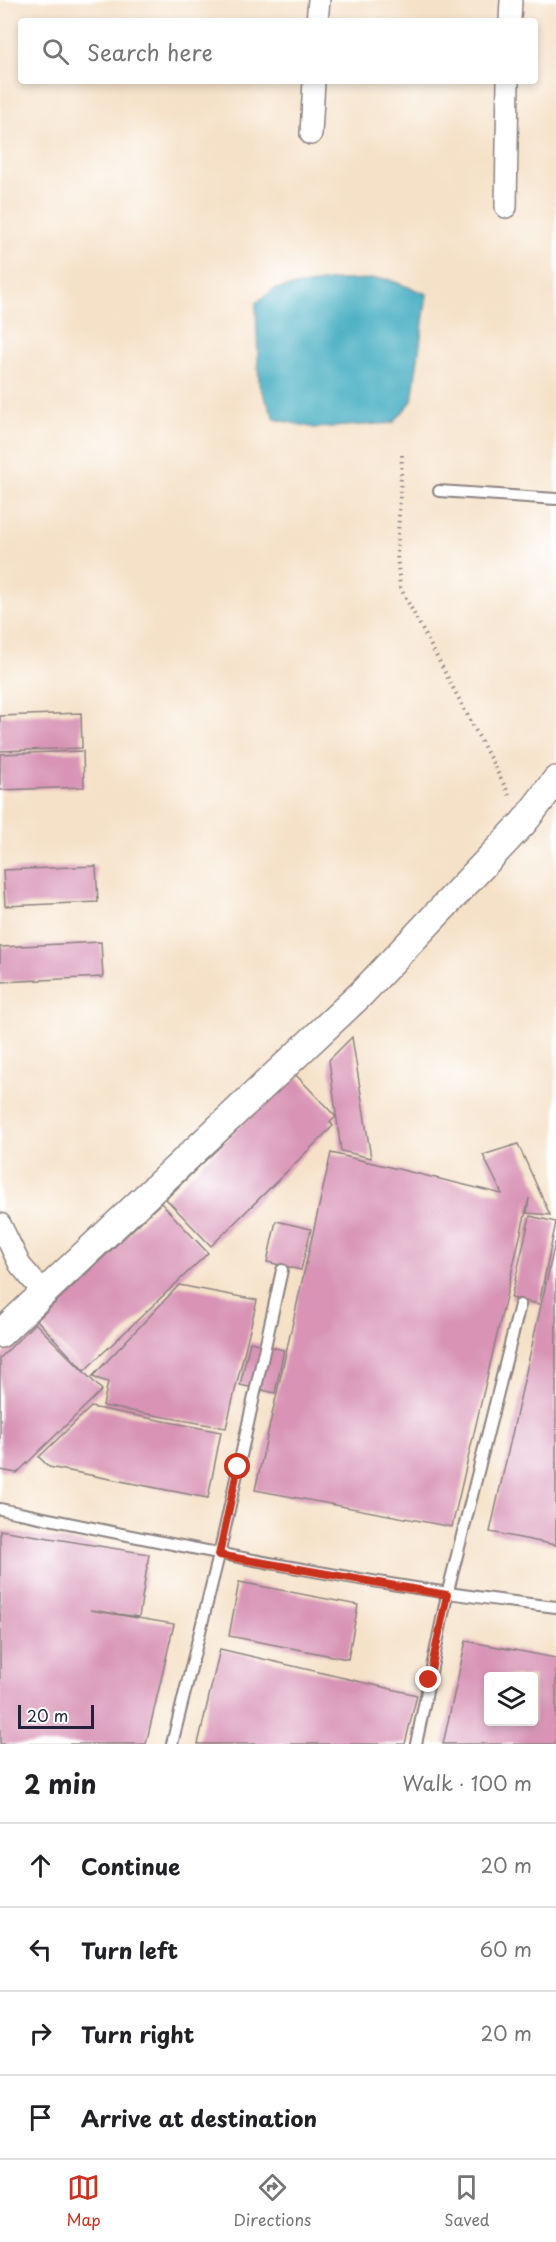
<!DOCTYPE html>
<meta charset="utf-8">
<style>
body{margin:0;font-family:"Playpen Sans",sans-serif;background:#f6f6f6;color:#202124}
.controls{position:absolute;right:18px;bottom:18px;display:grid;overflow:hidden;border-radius:6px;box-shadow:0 3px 9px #0003}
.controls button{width:54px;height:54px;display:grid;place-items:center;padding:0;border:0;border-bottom:2px solid #e0e0e0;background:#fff;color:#202124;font:30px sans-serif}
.scale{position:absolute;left:18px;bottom:15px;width:76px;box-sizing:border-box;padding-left:6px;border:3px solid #22223b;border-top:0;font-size:16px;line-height:21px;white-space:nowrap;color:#22223b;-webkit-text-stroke:4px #fff;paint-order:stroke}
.stop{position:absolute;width:18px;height:18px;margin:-14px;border:4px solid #c8321e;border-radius:50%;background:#fff}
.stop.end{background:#c8321e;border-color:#fff;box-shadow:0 2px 6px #0008}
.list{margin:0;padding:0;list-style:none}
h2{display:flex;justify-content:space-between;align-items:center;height:78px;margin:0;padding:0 24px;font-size:26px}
h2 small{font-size:20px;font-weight:400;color:#757577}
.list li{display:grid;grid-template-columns:39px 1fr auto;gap:18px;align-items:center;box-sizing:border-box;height:84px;padding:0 24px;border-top:2px solid #e0e0e0}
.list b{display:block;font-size:22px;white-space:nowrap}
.list em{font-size:20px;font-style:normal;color:#757577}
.icon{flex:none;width:33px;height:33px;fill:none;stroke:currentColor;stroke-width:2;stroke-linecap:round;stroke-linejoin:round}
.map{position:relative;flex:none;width:556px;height:1744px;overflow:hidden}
.search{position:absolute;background:#fff;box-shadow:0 3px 9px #0003;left:18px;right:18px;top:18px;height:66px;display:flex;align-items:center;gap:15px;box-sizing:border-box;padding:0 21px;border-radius:6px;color:#757577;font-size:22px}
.sheet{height:414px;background:#fff}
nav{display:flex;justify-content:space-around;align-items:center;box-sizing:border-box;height:84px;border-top:2px solid #e0e0e0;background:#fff;font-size:16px;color:#757577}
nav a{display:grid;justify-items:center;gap:3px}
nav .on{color:#c8321e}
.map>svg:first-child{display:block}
.water{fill:#40abc0;stroke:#31667e;stroke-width:1.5}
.building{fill:#d893b5;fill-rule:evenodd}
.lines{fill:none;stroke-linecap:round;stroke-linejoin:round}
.service-casing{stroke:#8c8281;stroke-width:14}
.minor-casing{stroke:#8c8281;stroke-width:24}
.tertiary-casing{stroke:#8c8281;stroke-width:30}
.path{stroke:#8c8281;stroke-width:4;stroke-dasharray:1.5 4.5;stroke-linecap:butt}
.service{stroke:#fff;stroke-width:10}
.minor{stroke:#fff;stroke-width:21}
.tertiary{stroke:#fff;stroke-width:27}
.route{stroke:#c8321e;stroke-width:8}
</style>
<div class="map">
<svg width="556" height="1744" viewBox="0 0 556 1744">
<rect width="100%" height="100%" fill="#fff"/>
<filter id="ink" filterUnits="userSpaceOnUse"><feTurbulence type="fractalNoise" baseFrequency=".0167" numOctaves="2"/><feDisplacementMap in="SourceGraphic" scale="12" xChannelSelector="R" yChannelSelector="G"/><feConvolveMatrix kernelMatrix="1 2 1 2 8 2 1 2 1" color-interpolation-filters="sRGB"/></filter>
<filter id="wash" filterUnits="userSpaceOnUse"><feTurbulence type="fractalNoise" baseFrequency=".008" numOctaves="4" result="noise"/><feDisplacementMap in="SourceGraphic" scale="24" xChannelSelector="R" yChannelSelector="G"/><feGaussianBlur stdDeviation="1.35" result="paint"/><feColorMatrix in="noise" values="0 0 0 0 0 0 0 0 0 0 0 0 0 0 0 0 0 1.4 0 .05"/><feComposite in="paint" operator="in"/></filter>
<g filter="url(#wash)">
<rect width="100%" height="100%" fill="#f5e1c7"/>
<polygon class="water" points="387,279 427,294 412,401 393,423 315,428 275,419 259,385 256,303 275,289 336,280"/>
<g id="blocks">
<g class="building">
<polygon points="81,713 82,748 0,751 0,716"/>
<polygon points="83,751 84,787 0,790 0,754"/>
<polygon points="96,866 98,902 5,906 3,870"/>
<polygon points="101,942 103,977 0,982 0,947"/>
<polygon points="352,1037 371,1158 341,1151 329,1060"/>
<polygon points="294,1073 336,1117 330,1122 333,1126 211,1246 166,1199"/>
<polygon points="518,1144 550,1215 527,1213 529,1198 452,1527 255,1490 331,1153 502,1194 483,1155"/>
<polygon points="161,1203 208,1253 84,1371 37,1320"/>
<polygon points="530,1216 556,1222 539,1304 511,1298"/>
<polygon points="276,1221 311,1229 301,1270 267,1262"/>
<polygon points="555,1243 556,1244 556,1545 490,1532"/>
<polygon points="179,1285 257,1300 226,1428 103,1406 108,1382 92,1377"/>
<polygon points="35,1323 102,1390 17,1473 0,1470 0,1358"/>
<polygon points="250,1342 284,1350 275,1393 240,1385"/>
<polygon points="91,1407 221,1432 208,1498 49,1467 39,1457"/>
<polygon points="0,1530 149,1554 139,1617 90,1610 174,1624 146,1744 0,1744"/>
<polygon points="239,1582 358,1605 348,1659 229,1636"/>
<path d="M466,1641L556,1658V1744H443ZM488,1676H534V1722H488Z"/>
<polygon points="220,1649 417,1695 405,1744 198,1744"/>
</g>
</g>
</g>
<g filter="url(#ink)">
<use href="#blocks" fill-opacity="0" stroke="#8c8281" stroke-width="1.5"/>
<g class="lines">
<defs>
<g id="service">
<polyline points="439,491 556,499"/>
<path d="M0,1509C184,1547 369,1586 556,1607"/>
<polyline points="172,1744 219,1555 282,1270"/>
<polyline points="416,1744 447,1595 520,1305"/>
</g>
<g id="minor">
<polyline points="317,21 319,0"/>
<polyline points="510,21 511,0"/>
<polyline points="311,134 314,81"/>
<polyline points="506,207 508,81"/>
<polyline points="0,1224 20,1265 43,1292"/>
</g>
<polyline id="tertiary" points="0,1334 361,994 524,822 556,780"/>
</defs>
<use href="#service" class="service-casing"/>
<use href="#minor" class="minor-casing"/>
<use href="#tertiary" class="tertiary-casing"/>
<polyline class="path" points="402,455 397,555 400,587 511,798"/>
<use href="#service" class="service"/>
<use href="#minor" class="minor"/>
<use href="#tertiary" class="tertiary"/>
</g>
</g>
<g class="lines" filter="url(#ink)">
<polyline class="route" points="238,1467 219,1555 447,1595 429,1680"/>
</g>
</svg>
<div class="controls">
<button><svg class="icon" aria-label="layers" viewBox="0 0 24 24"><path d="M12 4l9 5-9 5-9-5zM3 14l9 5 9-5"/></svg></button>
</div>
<div class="scale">20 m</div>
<div class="stop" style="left:238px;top:1467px"></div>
<div class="stop end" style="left:429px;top:1680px"></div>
<div class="search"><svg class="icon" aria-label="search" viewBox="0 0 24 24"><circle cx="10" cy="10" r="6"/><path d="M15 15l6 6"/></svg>Search here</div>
</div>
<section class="sheet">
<h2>2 min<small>Walk · 100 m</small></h2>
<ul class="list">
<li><svg class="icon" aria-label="ahead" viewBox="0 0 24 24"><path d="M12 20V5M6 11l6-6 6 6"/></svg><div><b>Continue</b></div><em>20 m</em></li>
<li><svg class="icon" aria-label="left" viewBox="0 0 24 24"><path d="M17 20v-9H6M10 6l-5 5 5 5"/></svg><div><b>Turn left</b></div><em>60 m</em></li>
<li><svg class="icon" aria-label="right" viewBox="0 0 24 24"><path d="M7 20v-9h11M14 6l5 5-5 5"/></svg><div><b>Turn right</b></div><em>20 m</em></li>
<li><svg class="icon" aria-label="arrive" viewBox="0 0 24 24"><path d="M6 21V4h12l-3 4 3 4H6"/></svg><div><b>Arrive at destination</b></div></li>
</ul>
</section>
<nav>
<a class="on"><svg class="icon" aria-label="map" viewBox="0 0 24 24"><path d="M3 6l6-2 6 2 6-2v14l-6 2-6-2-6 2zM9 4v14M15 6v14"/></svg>Map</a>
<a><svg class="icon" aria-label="directions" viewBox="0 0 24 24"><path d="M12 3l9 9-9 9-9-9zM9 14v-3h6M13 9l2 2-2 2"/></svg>Directions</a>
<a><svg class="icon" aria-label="saved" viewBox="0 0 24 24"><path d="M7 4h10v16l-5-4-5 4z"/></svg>Saved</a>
</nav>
